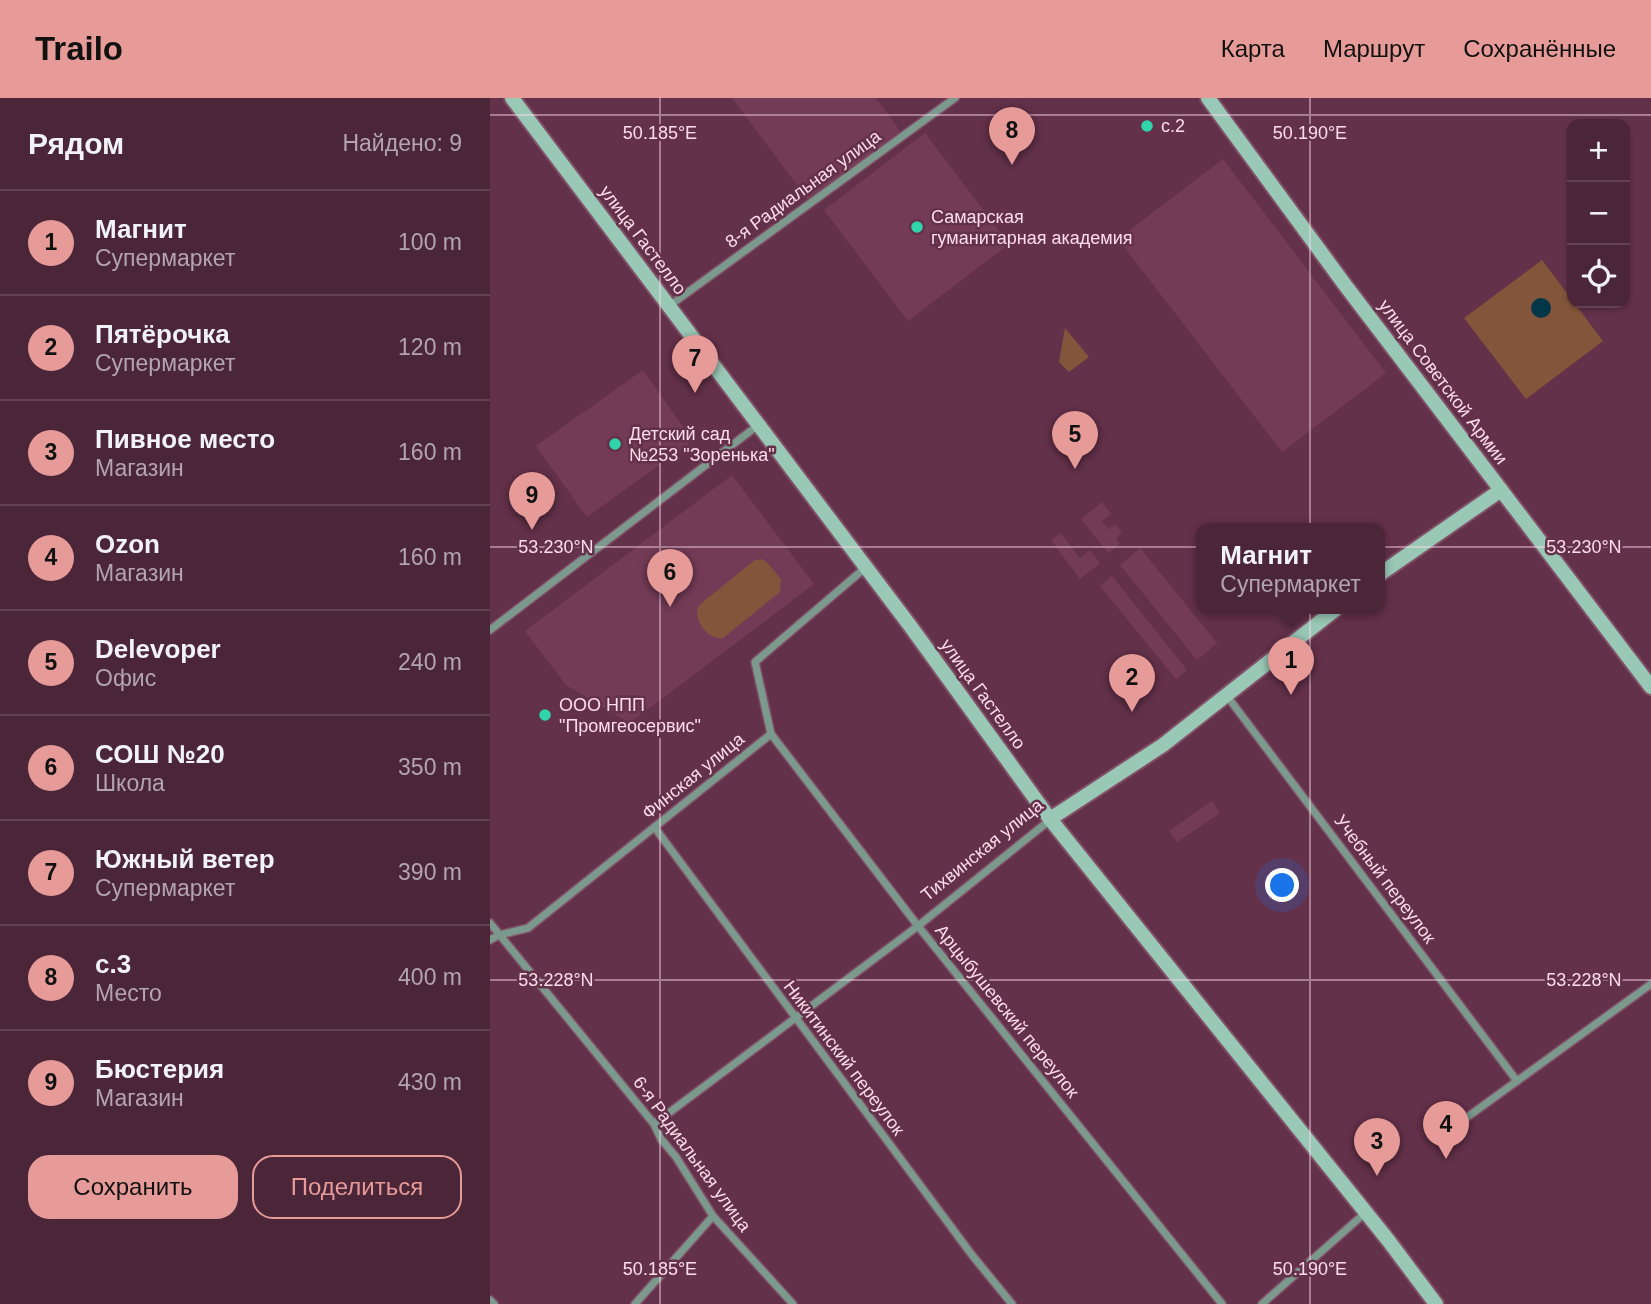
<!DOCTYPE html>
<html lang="ru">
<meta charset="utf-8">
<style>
body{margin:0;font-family:Arial,sans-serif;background:#522d40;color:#f1f3f6}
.controls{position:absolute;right:21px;top:21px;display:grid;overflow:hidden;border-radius:14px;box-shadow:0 2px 5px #0004}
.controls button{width:63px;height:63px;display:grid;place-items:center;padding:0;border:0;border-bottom:2px solid #624253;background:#4b2538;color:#f1f3f6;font:35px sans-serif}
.you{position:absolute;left:793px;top:788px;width:24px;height:24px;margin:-18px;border:5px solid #fff;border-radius:50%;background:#1a73e8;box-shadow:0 0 0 10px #1a73e833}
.badge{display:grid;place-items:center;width:46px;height:46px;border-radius:50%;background:#e69b98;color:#111;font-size:23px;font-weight:700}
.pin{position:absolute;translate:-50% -58px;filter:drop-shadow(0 2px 4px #0008)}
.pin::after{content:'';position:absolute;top:37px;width:24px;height:21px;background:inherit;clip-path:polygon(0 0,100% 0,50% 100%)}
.popup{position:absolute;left:706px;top:425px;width:189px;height:91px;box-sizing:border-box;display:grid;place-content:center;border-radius:14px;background:#4b2538;filter:drop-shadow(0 2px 5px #0005);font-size:23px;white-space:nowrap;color:#b2a5ae}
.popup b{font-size:26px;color:#f1f3f6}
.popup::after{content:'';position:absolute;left:50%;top:100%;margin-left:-14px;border:14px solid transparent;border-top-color:#4b2538}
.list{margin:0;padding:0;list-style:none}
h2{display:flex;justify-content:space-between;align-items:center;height:91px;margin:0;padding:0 28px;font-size:30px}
h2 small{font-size:23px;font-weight:400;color:#b2a5ae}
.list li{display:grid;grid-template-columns:46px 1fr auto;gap:21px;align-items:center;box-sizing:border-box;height:105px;padding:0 28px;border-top:2px solid #624253}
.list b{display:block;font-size:26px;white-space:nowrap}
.list p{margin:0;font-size:23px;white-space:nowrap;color:#b2a5ae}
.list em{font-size:23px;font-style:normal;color:#b2a5ae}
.actions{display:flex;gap:14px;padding:21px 28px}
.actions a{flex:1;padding:16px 0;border:2px solid #e69b98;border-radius:21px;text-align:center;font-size:24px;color:#e69b98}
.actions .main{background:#e69b98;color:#111}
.icon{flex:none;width:38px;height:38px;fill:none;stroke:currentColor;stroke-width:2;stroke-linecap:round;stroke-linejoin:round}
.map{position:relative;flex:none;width:1161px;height:1206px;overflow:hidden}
header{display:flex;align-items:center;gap:42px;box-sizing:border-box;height:98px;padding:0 35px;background:#e69b98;color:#111}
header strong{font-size:33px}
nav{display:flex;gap:38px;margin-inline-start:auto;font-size:24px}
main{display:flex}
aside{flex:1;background:#4b2538}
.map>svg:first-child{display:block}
.built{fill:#743b57}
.green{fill:#83553b}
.water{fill:#043649}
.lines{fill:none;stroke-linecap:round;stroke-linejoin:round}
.street-casing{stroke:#805067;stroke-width:10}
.secondary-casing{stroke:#805067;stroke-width:18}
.street{stroke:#7c998e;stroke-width:7}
.secondary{stroke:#9ac8b7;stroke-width:14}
.ticks{fill:none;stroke:#fddcea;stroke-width:2;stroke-opacity:0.45}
.poi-dot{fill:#30d4aa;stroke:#64314a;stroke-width:2.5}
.labels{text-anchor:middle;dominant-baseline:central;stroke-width:5;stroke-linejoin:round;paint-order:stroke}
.poi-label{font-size:18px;fill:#fddcea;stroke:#64314a;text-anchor:start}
.street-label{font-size:18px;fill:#fddcea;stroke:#64314a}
.ticks-label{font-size:18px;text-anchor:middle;fill:#fddcea;stroke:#64314a;stroke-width:5;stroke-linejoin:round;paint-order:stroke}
</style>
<header>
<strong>Trailo</strong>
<nav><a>Карта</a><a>Маршрут</a><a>Сохранённые</a></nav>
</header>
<main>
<aside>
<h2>Рядом<small>Найдено: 9</small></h2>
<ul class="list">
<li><span class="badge">1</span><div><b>Магнит</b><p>Супермаркет</p></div><em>100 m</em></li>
<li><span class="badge">2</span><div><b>Пятёрочка</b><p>Супермаркет</p></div><em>120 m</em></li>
<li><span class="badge">3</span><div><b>Пивное место</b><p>Магазин</p></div><em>160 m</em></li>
<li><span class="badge">4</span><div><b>Ozon</b><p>Магазин</p></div><em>160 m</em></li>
<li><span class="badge">5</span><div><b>Delevoper</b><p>Офис</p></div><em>240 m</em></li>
<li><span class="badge">6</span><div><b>СОШ №20</b><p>Школа</p></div><em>350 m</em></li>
<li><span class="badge">7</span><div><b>Южный ветер</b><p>Супермаркет</p></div><em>390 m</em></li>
<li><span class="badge">8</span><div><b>с.3</b><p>Место</p></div><em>400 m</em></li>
<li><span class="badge">9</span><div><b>Бюстерия</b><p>Магазин</p></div><em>430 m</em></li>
</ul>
<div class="actions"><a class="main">Сохранить</a><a>Поделиться</a></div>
</aside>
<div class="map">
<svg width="1161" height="1206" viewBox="0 0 1161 1206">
<rect width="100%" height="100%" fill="#64314a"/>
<g class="built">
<polygon points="242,0 386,0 411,34 319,103"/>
<polygon points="435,35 519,146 418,223 334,112"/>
<polygon points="733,61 896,275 792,354 628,141"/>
<polygon points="153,272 203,343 97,419 46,348"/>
<polygon points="242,377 324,486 140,625 76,587 35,533"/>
<polygon points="612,404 621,416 612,423 619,431 625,426 632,435 626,440 630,446 618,455 591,421"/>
<polygon points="571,435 590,460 600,452 610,465 590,481 561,442"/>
<polygon points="650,450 727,545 707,562 630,467"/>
<polygon points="622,478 697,572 686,581 610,488"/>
<polygon points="722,703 730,715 687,744 679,733"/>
</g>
<g class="green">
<polygon points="1052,162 1113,243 1036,301 974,220"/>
<polygon points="575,230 599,259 579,274 569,264"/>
<path d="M271,461L276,463L291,481L290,494L233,540C218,543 202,521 209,507L265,462Z"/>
</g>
<circle class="water" cx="1051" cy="210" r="10"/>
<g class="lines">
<defs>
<g id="street">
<polyline points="179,208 465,0"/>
<polyline points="0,532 267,328"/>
<polyline points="737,598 1027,983"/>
<polyline points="281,636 428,828 732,1206"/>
<polyline points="165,730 482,1157 522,1206"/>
<polyline points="0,825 164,1026 171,1041 186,1059 223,1118 303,1206"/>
<polyline points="0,842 9,837 38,830 281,636 265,564 375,470"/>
<polyline points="976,1020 1161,886"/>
<polyline points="164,1026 428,828 560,722"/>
<polyline points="0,1202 4,1206"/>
<polyline points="145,1206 223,1118"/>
<polyline points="772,1206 875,1115"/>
</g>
<g id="secondary">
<polyline points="22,0 421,529 560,721 898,1142 946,1206"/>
<polyline points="718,0 855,187 1161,589"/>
<polyline points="890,476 1011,392"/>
<polyline points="560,721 673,647 846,511"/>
</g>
</defs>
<use href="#street" class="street-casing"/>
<use href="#secondary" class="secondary-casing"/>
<use href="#street" class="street"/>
<use href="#secondary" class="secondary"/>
</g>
<path class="ticks" d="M170,0V1206M820,0V1206M0,17H1161M0,449H1161M0,882H1161"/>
<g class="poi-dot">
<circle cx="657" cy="28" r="7"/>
<circle cx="427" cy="129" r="7"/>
<circle cx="125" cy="346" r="7"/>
<circle cx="55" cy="617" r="7"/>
</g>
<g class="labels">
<g class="poi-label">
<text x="671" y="28">с.2</text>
<text x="441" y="119">Самарская<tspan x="441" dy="21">гуманитарная академия</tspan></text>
<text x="139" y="336">Детский сад<tspan x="139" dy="21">№253 "Зоренька"</tspan></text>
<text x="69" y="607">ООО НПП<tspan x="69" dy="21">"Промгеосервис"</tspan></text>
</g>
<g class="street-label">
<text transform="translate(313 91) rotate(-36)">8-я Радиальная улица</text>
<text transform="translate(153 142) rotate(53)">улица Гастелло</text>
<text transform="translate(953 284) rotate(53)">улица Советской Армии</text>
<text transform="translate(493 596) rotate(54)">улица Гастелло</text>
<text transform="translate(203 678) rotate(-39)">Финская улица</text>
<text transform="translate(492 752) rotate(-39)">Тихвинская улица</text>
<text transform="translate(895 781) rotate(53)">Учебный переулок</text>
<text transform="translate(517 913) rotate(51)">Арцыбушевский переулок</text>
<text transform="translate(354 960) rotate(53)">Никитинский переулок</text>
<text transform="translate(202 1056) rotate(54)">6-я Радиальная улица</text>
</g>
</g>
<g class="ticks-label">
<text x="170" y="41">50.185°E</text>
<text x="820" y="41">50.190°E</text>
<text x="66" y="455">53.230°N</text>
<text x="1094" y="455">53.230°N</text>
<text x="66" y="888">53.228°N</text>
<text x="1094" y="888">53.228°N</text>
<text x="170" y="1177">50.185°E</text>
<text x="820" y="1177">50.190°E</text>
</g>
</svg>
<div class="controls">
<button>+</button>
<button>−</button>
<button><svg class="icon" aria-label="locate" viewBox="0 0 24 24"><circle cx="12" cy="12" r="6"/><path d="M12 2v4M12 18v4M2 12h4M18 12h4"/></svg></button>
</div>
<div class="you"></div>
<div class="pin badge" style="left:801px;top:597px">1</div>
<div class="popup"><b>Магнит</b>Супермаркет</div>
<div class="pin badge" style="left:642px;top:614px">2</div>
<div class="pin badge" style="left:887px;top:1078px">3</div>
<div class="pin badge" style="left:956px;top:1061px">4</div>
<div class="pin badge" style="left:585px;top:371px">5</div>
<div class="pin badge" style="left:180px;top:509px">6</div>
<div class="pin badge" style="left:205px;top:295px">7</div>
<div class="pin badge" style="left:522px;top:67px">8</div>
<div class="pin badge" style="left:42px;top:432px">9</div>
</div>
</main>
